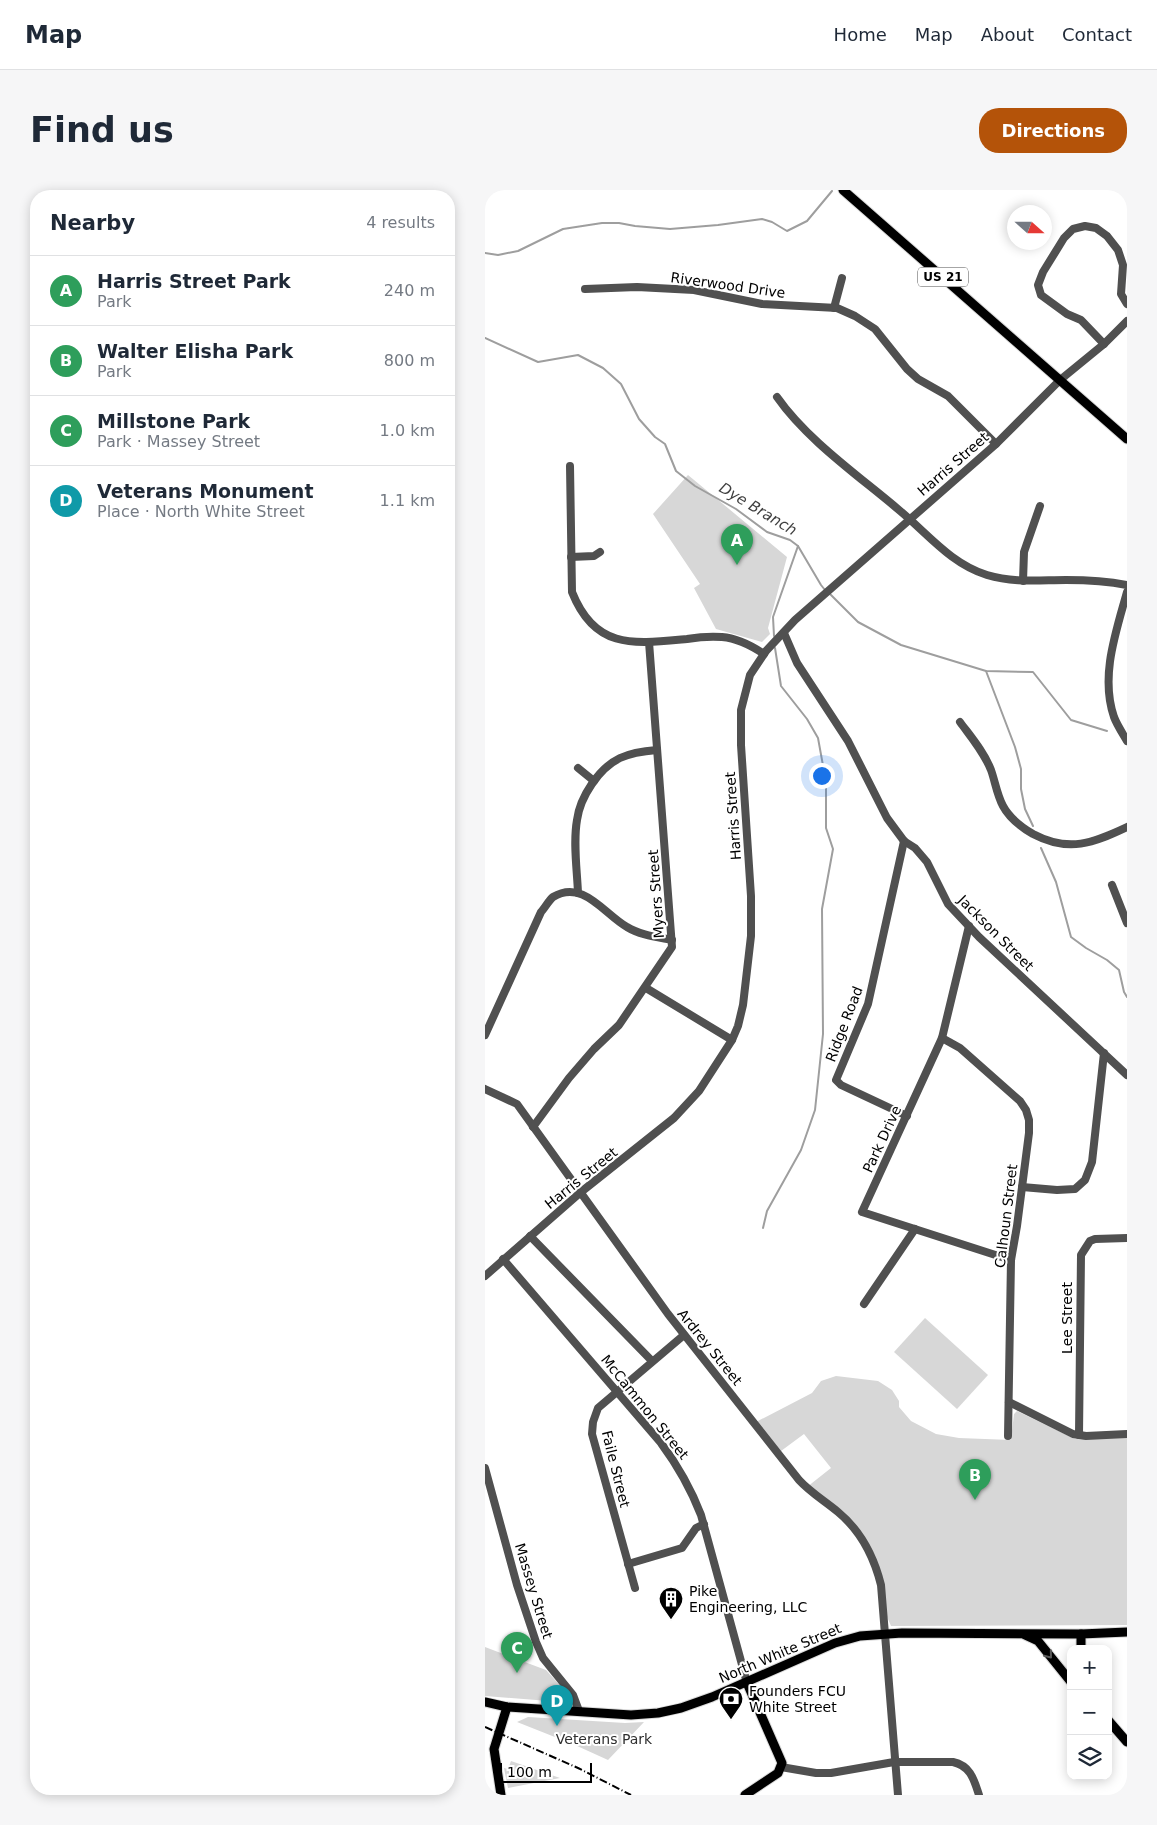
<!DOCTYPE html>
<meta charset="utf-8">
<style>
body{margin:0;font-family:"DejaVu Sans",sans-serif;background:#f6f6f7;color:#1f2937}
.controls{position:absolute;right:15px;bottom:15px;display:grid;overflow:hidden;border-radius:10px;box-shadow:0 2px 12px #0003}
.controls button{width:45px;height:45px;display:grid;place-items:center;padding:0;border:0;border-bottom:1px solid #e0e1e3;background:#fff;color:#1f2937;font:25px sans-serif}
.compass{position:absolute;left:522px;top:15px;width:45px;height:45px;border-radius:50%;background:#fff;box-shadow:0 2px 12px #0003;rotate:111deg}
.scale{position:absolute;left:15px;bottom:12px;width:92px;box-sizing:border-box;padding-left:5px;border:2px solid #000;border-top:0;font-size:14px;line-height:18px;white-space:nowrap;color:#000;-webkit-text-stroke:4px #fff;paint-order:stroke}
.you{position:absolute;left:336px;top:585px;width:18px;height:18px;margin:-12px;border:4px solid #fff;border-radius:50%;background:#1a73e8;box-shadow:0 0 0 8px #1a73e833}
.badge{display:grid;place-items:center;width:32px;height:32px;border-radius:50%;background:#b45309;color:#fff;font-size:16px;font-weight:700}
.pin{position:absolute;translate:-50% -41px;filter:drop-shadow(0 1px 2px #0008)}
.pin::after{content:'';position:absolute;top:26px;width:18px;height:15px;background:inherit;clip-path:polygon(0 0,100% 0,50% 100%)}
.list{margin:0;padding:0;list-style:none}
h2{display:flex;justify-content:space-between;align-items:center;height:65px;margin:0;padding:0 20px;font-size:21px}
h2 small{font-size:16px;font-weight:400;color:#747a83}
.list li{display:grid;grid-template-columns:32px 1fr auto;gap:15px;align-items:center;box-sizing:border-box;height:70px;padding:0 20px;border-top:1px solid #e0e1e3}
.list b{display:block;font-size:19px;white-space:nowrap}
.list p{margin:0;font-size:16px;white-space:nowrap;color:#747a83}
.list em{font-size:16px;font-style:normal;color:#747a83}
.icon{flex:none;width:28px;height:28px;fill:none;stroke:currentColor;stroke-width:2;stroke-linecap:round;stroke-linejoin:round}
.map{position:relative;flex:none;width:642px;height:1605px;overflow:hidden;border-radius:20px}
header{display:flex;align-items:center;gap:30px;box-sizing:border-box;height:70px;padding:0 25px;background:#fff;border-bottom:1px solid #e0e1e3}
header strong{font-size:24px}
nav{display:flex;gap:28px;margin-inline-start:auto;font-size:18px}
.intro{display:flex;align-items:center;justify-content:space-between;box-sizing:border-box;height:120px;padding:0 30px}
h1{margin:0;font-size:35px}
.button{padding:12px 22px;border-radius:20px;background:#b45309;color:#fff;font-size:18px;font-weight:700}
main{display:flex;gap:30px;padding:0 30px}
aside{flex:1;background:#fff;border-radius:20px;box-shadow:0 2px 12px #0003}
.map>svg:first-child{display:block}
.green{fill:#d7d7d7}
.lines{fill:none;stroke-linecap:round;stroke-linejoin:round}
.stream{stroke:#9e9e9e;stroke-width:2}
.major-casing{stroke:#dbdbdb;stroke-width:11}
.minor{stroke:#505050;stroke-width:8}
.major{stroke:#000;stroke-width:9}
.rail{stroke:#000;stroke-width:2;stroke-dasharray:8 2.5 1 2.5;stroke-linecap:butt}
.oneway{stroke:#595959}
.labels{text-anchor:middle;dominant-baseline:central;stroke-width:4;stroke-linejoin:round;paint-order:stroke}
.shield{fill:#fff;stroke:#4c4c4c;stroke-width:1}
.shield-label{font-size:12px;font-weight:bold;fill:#000}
.street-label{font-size:14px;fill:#000;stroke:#fff}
.poi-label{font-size:14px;fill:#000;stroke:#fff;text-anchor:start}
.park-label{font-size:14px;fill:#2e2e2e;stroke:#fff}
.water-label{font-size:15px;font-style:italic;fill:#3f3f3f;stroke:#fff}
</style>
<header>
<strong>Map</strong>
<nav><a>Home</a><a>Map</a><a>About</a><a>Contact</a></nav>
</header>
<div class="intro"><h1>Find us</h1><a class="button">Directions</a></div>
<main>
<aside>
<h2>Nearby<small>4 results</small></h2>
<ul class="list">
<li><span class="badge" style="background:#2e9e5b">A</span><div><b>Harris Street Park</b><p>Park</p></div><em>240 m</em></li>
<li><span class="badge" style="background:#2e9e5b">B</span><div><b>Walter Elisha Park</b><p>Park</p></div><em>800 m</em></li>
<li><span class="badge" style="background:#2e9e5b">C</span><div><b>Millstone Park</b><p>Park · Massey Street</p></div><em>1.0 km</em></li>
<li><span class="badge" style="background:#0f9aa8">D</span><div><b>Veterans Monument</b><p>Place · North White Street</p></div><em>1.1 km</em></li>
</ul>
</aside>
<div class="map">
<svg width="642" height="1605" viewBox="0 0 642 1605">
<rect width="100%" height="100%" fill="#fff"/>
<g class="green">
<polygon points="203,285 302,367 283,438 285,444 277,452 231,439 209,398 215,394 168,324"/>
<polygon points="440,1128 503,1185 472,1219 409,1162"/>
<polygon points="351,1186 393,1191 407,1200 414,1211 414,1217 426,1231 451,1244 474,1248 526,1250 529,1224 532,1221 588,1248 596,1249 642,1247 642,1435 406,1436 399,1420 397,1397 379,1350 322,1297 346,1278 319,1244 296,1261 271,1232 327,1203 336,1191"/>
<polygon points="0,1457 61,1480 80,1501 82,1505 80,1510 76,1512 0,1506"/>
<polygon points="43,1527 140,1533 159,1532 123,1570 90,1555 32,1532"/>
<polygon points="26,1571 75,1588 23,1598 19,1578 23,1579"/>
</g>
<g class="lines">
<g class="stream">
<polyline points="0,63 13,65 33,61 78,39 117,33 134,33 150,36 185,39 233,35 277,29 287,32 302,41 322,31 347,1"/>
<polyline points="0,148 53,172 93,165 118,178 136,194 154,229 170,247 180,254 191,281 210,296 251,319 282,342 305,350 313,356 336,395 340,400"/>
<polyline points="344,403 373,432 416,455 501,481 548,482 586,530 622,541"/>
<polyline points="289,446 288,427 313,356"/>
<polyline points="501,481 530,557 536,579 536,599 540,619 548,636"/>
<polyline points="556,658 571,692 586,747 601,758 622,770 634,780 639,802 642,807"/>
<polyline points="278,1038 282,1021 316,960 330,920 338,844 337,719 348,659 341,638 341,592 333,548 322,529 296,496 290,458"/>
</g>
<defs>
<g id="major">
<polyline points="358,0 642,249"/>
<polyline points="540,1445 553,1451 586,1492"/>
<polyline points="596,1459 596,1444"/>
<polyline points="0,1512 22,1517 146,1525 173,1523 196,1518 227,1507 350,1453 375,1446 417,1443 596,1444 642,1442"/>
<polyline points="623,1530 642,1552"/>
<polyline points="16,1605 9,1559 22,1517"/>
<polyline points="260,1605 293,1583 297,1573 262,1493"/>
</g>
</defs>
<use href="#major" class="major-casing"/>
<g class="minor">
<polyline points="100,99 152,97 209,100 277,114 352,118 370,126 390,139 422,179 433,189 463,206 511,254"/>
<polyline points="349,118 357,88"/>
<polyline points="619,154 596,130 582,124 556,105 553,95 558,82 579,48 588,39 600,36 611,38 622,46 633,60 638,75 636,104 642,114"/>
<path d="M292,207C322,250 374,286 414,320C443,344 466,374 502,385C529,393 554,390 581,390C602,390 622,391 642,395"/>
<path d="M85,276L87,402C110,460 149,454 202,449C214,447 225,446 237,447C251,448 267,456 279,464"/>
<polyline points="86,367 109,366 115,362"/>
<polyline points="538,391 539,362 555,316"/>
<path d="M642,402C631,442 615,486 629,527C632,535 638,544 642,551"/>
<polyline points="299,443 312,473 363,551 402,628 419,651 430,658 442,672 463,714 494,747 642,885"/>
<path d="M475,532C486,547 499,562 506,580C510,591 512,605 518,616C525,629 536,637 548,644C584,663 608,653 642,637"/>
<polyline points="93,578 109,591"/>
<polyline points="419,651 383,814 351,890 356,895 422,926"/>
<polyline points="627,695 642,733"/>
<path d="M93,703C92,679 88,653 92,630C95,607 114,578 135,568C146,563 160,561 172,560"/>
<polyline points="484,736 457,848 377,1022 526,1070"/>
<polyline points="161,798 247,850"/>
<path d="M0,845L56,722C60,718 64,710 68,707C98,689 119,724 142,737C155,745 172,747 187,750"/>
<polyline points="457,848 475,858 535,911 541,920 544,930 544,943 532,1036 526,1070 523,1246"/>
<path d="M0,899L32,914L183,1124L314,1290C326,1303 340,1311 353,1322C376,1341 389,1367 396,1395L413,1605"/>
<polyline points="48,937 84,888 109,859 134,835 187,757 164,452"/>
<polyline points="537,997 572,1000 590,999 600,990 607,972 619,863"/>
<polyline points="45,1046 167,1171"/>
<path d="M18,1069L176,1253C193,1276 206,1299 216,1325L262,1493"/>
<polyline points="0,1086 96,1002 189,928 214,901 247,850 253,836 258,815 266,746 266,706 256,555 256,520 265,485 281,461 310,430 511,254 575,190 619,154 642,131"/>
<polyline points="379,1114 430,1039"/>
<polyline points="524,1212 588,1244 601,1246 642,1244"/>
<polyline points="594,1245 596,1065 605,1051 610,1049 642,1048"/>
<polyline points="0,1278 32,1395 51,1452 58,1468 88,1505 94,1521"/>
<polyline points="143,1374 197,1358 211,1338 219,1334"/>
<polyline points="150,1398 107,1244 108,1232 113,1218 199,1145"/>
<path d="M296,1577L331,1583H346L409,1572H468C486,1576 489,1590 494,1605"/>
</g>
<use href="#major" class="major"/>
<polyline class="rail" points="0,1537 93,1578 146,1605"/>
</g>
<defs><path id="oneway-chevron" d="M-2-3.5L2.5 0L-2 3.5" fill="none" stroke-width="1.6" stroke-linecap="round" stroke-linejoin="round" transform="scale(1.25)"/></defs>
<use class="oneway" href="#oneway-chevron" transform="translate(564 1465) rotate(51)"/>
<defs>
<symbol id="building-pin" viewBox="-11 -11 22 30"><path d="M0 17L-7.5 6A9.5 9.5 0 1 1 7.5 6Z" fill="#000" stroke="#fff"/><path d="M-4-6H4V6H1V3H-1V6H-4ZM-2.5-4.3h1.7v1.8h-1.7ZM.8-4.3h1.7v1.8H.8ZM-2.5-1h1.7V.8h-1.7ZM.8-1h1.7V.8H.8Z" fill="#fff"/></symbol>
<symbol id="bank-pin" viewBox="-11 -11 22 30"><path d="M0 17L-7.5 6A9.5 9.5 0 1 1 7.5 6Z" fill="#000" stroke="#fff"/><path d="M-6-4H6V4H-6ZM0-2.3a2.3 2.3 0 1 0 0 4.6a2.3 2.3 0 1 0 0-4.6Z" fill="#fff"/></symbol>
</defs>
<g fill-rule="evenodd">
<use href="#building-pin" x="172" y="1395" width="28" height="38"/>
<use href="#bank-pin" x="232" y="1495" width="28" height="38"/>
</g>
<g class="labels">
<rect class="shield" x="433" y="77.5" width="50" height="19" rx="4"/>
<g class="shield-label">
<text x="458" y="87">US 21</text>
</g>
<g class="street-label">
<text transform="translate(243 95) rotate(8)">Riverwood Drive</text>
<text transform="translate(468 274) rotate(-41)">Harris Street</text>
<text transform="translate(248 626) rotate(-94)">Harris Street</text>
<text transform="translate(171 704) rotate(-94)">Myers Street</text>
<text transform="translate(511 743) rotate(45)">Jackson Street</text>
<text transform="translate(359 834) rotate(-69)">Ridge Road</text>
<text transform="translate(397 949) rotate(-65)">Park Drive</text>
<text transform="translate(96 988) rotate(-39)">Harris Street</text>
<text transform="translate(521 1026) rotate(-83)">Calhoun Street</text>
<text transform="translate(582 1128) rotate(-90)">Lee Street</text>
<text transform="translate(225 1157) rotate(51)">Ardrey Street</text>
<text transform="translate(160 1217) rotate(51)">McCammon Street</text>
<text transform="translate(131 1279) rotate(76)">Faile Street</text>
<text transform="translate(49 1401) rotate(73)">Massey Street</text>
<text transform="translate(295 1463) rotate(-23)">North White Street</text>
</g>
<g class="poi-label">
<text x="204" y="1401">Pike<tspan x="204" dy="16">Engineering, LLC</tspan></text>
<text x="264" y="1501">Founders FCU<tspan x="264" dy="16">White Street</tspan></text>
</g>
<g class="park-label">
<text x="119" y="1549">Veterans Park</text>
</g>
<g class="water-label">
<text transform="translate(273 319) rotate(31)">Dye Branch</text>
</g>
</g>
</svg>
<div class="controls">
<button>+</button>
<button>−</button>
<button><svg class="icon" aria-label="layers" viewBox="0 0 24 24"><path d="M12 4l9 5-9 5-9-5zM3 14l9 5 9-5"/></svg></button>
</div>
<svg class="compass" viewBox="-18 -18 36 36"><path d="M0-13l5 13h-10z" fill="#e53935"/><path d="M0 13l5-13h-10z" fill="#747a83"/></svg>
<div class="scale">100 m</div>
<div class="you"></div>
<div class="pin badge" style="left:252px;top:375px;background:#2e9e5b">A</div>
<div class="pin badge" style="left:490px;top:1310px;background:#2e9e5b">B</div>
<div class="pin badge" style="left:32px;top:1483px;background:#2e9e5b">C</div>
<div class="pin badge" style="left:72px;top:1536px;background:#0f9aa8">D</div>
</div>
</main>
